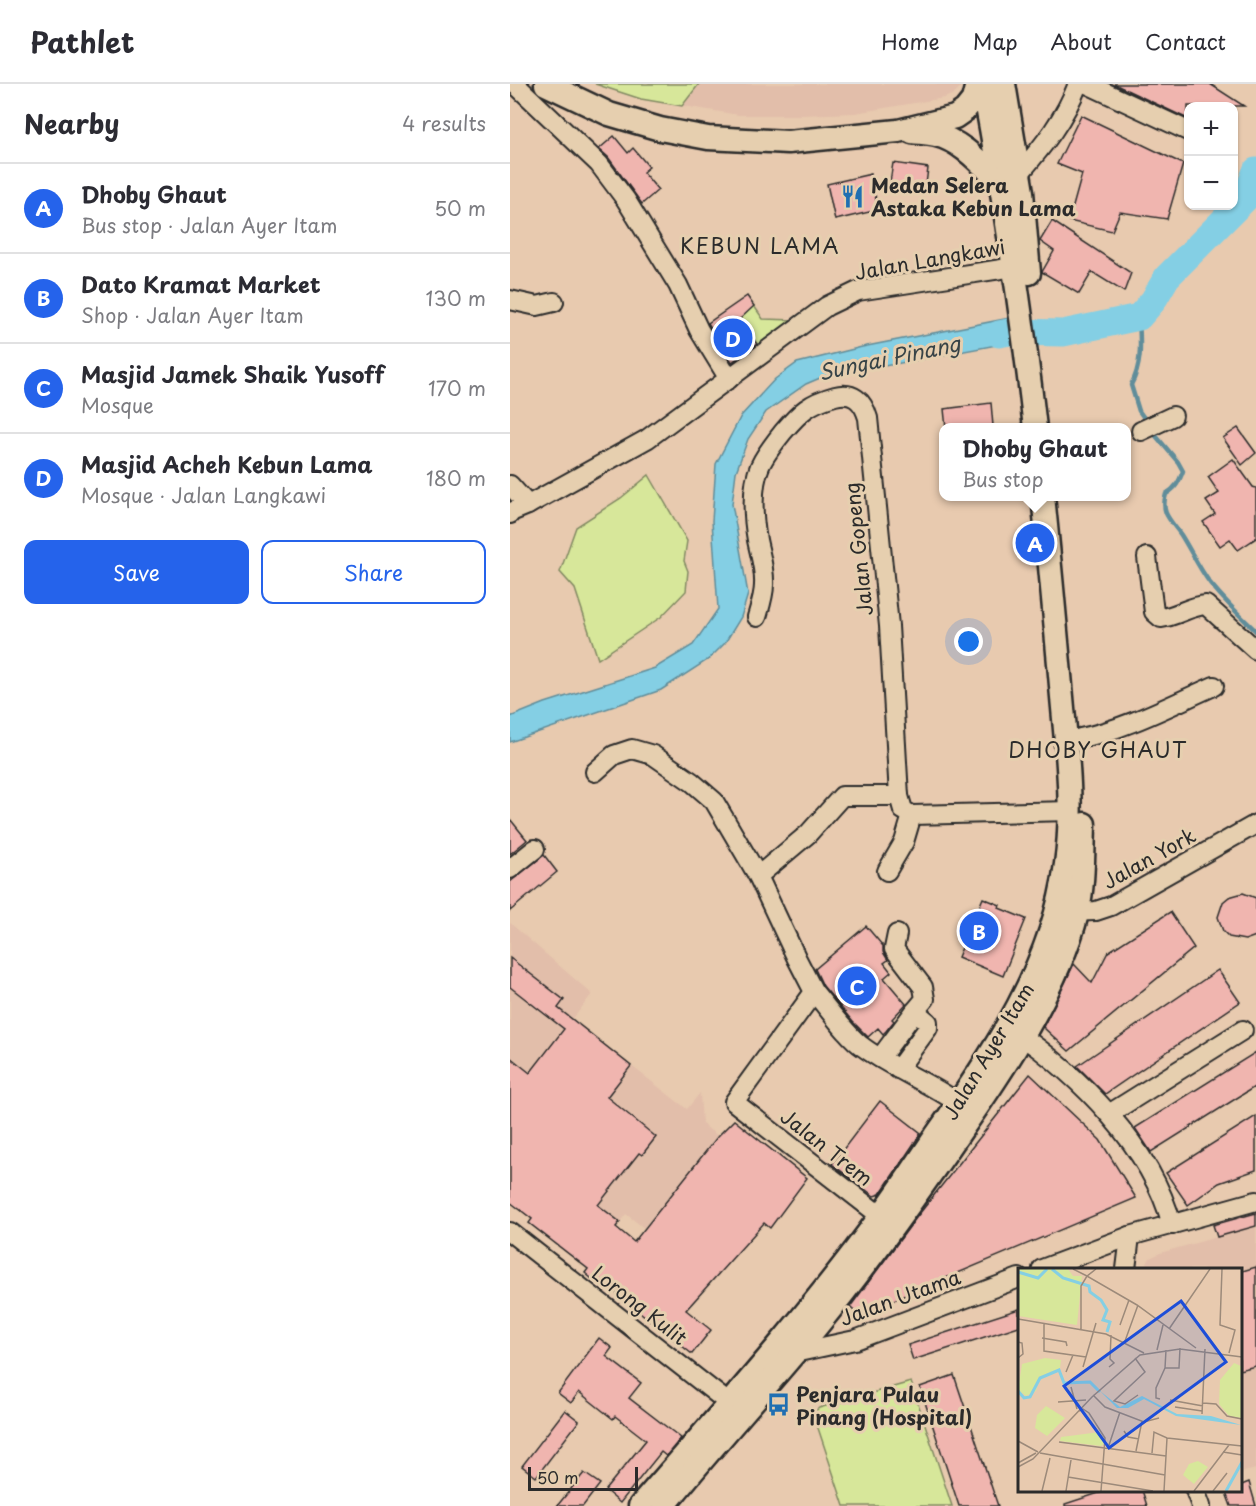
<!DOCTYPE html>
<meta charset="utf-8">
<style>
body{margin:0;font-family:"Playpen Sans",sans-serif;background:#f7f7f7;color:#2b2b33}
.controls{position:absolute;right:18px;top:18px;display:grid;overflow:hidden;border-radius:12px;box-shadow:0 2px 4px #0004}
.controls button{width:54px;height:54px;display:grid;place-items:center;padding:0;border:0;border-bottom:2px solid #e1e1e2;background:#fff;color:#2b2b33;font:30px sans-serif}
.scale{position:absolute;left:18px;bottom:15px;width:110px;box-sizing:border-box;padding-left:6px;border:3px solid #2b2b2b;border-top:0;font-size:16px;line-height:21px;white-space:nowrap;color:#2b2b2b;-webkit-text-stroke:4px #e6cfaf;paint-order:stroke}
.you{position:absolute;left:459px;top:558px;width:21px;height:21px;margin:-15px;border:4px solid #fff;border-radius:50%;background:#1a73e8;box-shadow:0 0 0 9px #1a73e833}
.badge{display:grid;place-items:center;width:39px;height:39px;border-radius:50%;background:#2563eb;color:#fff;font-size:20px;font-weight:700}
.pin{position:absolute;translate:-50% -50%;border:3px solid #fff;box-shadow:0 2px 6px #0006}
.popup{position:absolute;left:429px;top:339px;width:192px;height:78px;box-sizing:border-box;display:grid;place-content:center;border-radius:12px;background:#fff;filter:drop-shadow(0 2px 4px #0005);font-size:20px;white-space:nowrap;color:#7c7c81}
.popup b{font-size:22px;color:#2b2b33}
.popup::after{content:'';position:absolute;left:50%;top:100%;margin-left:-12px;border:12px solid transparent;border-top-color:#fff}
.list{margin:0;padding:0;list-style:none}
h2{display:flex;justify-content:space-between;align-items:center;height:78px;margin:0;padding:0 24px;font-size:26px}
h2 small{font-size:20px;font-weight:400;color:#7c7c81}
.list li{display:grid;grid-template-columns:39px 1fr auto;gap:18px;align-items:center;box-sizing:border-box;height:90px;padding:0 24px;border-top:2px solid #e1e1e2}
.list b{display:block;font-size:22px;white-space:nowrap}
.list p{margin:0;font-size:20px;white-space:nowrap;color:#7c7c81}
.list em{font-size:20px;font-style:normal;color:#7c7c81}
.actions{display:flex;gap:12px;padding:18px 24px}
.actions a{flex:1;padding:14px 0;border:2px solid #2563eb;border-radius:12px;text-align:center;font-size:21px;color:#2563eb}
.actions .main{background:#2563eb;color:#fff}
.map{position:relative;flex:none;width:746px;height:1422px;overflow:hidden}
header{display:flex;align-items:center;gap:36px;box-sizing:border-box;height:84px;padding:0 30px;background:#fff;border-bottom:2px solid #e1e1e2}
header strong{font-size:28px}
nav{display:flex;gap:33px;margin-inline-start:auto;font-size:21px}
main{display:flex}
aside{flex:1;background:#fff}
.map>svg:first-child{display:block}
.built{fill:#e2beaa}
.green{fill:#d7e79a;stroke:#818962;stroke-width:1.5}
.water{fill:#84cfe4;stroke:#608d9a;stroke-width:1.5}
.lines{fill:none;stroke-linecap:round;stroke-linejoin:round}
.stream{stroke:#608d9a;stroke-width:4.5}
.river{stroke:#84cfe4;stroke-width:27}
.building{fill:#f0b5af;stroke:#2b2b2b;stroke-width:1.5}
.minor-casing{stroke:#2b2b2b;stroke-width:22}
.major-casing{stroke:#2b2b2b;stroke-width:27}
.minor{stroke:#e6cfaf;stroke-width:18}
.major{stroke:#e6cfaf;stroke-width:22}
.labels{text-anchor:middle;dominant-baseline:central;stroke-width:6;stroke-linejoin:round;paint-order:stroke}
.poi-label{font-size:20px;font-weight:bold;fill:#2b2b2b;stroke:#e6cfaf;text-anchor:start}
.street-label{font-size:20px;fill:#2b2b2b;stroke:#e6cfaf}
.neighbourhood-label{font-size:21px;letter-spacing:1.5px;fill:#2b2b2b;stroke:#e6cfaf}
.water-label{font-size:21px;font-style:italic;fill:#384447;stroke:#e6cfaf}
.inset-river{fill:none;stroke:#84cfe4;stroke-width:3}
.inset-road{fill:none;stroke:#9c8a7a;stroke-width:1.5}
.view{fill:#1d4ed8;fill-opacity:0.15;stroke:#1d4ed8;stroke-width:3}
.inset-edge{fill:none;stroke:#2b2b2b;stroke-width:3}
</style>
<header>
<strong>Pathlet</strong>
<nav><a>Home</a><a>Map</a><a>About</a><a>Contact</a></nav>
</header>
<main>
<aside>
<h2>Nearby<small>4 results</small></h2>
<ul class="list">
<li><span class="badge">A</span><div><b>Dhoby Ghaut</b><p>Bus stop · Jalan Ayer Itam</p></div><em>50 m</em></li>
<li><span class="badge">B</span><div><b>Dato Kramat Market</b><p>Shop · Jalan Ayer Itam</p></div><em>130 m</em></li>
<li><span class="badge">C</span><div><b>Masjid Jamek Shaik Yusoff</b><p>Mosque</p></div><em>170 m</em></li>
<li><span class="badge">D</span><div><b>Masjid Acheh Kebun Lama</b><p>Mosque · Jalan Langkawi</p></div><em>180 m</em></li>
</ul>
<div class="actions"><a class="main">Save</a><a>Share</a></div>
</aside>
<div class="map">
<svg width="746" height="1422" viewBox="0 0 746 1422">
<rect width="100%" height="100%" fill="#e8caaf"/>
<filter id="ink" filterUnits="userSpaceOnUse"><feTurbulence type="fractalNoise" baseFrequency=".0167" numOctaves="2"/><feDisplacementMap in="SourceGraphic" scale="12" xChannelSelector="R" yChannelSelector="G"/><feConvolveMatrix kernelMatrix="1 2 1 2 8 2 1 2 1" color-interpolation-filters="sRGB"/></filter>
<g filter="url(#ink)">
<g class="built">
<polygon points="85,0 453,0 444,10 434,14 345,29 291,31 229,31 131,15"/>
<polygon points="0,839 82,910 62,936 177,1025 190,1009 192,1040 208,1052 134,1144 116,1130 75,1183 19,1139 21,1135 0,1118"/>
<polygon points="746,1142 746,1385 730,1389 730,1185 634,1185 640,1174 650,1169"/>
</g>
<g class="green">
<polygon points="85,0 189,0 172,22 131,15"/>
<polygon points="244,222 253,235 285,236 250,266 228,236"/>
<polygon points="139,391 177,457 174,477 178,487 176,507 151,533 88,575 65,505 50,488 66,443 111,414"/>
<polygon points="401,1298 442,1422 334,1422 303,1329 309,1324"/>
</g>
<polygon class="water" points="500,234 503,258 310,294 296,300 256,328 238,355 226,388 222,420 238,510 231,533 215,559 199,575 151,606 0,658 0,633 35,619 145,584 183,561 208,525 202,437 206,380 231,332 265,295 287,279 352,263"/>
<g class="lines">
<g class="stream">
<path d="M629,233C630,257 633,279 621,301L629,327L637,338"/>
<path d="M641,346L668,378L673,387C669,398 666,404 656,410C650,430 661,436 671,451C681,467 689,484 700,499C714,516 730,532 746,547"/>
</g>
<polyline class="river" points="489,250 499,248 553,249 629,233 643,217 657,193 735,115 746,87"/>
</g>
<g class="building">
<polygon points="604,0 700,0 734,22 678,22 678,35"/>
<polygon points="571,31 673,80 657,135 610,128 602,147 559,137 572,90 547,80"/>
<polygon points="104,52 118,69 123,64 139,83 133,88 148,106 132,120 98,73 89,65"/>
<polygon points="383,79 418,84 415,109 379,104"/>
<polygon points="361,90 368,126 325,136 317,100"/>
<polygon points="542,137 621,189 614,208 582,188 569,210 532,188 544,167 530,157"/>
<polygon points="237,212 244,222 230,235 247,260 222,278 198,239"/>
<polygon points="481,319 483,342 436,344 434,325"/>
<polygon points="728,344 746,369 732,381 713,354"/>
<polygon points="723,375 743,403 746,404 746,454 728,466 720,455 710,462 693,438 705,430 696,417 709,409 698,393"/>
<polygon points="0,735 17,756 0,770"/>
<polygon points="34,771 47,788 0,827 0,798"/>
<polygon points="733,809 746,814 746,852 735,856 719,853 713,847 708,833 713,818 719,813"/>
<polygon points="473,814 490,821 489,824 516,835 493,892 448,873"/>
<polygon points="660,828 684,864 559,967 533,943 564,880 582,899 598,868"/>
<polygon points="356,842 373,862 373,868 378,876 374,879 381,888 374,894 396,920 382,935 384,937 376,947 373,950 368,944 358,953 343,938 313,902 305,885"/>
<polygon points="0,874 54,916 48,924 121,982 97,1013 146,1053 132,1071 129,1069 88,1121 110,1138 106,1143 124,1158 208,1052 224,1036 297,1094 260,1144 254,1139 176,1226 201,1246 182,1270 90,1196 87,1199 75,1189 78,1185 19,1139 22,1135 0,1118 0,973 20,989 54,945 0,903"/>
<polygon points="708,886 730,918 595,1010 567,982"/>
<polygon points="746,968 746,1002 641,1068 625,1044"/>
<polygon points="520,990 590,1056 626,1114 348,1231 340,1223 406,1134"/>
<polygon points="370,1017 411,1049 370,1110 364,1112 322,1080"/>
<polygon points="746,1032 746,1086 709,1099 678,1121 656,1089"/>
<polygon points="746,1129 746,1142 707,1153 703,1141"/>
<polygon points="746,1183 746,1282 729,1286 729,1188"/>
<polygon points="509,1225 509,1242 403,1276 398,1261"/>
<polygon points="89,1254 102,1264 96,1272 131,1299 119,1314 171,1354 156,1372 151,1368 110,1419 95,1406 136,1356 105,1332 103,1335 69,1308 61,1319 48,1309"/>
<polygon points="444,1291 488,1422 449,1422 410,1303"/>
<polygon points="55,1326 69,1337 26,1393 12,1382"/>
<polygon points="74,1389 90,1400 73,1422 47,1422"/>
<polygon points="739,1398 746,1422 721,1422 715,1406 729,1406 729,1402"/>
<polygon points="598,1406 632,1406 637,1422 555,1422 555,1420"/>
</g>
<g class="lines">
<defs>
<g id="minor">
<polyline points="5,0 89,80 116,116 168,201 189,246 219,295"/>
<polyline points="577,0 678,47"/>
<path d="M509,90C534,61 554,36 568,0"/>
<polyline points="0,216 27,222 44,218"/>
<polyline points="631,347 663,332"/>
<polyline points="0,401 18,421"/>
<polyline points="0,430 1,428 18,421 137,355 317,222 348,207 517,181"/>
<path d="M637,473L644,528L651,534C668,532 679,522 696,521L746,566"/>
<path d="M247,533C250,523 254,511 254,501C255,485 250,471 247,456C243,434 241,403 250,382C255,371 265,358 273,348C290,328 299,319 325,312C343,307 353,317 358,334L379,542L389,712L393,726L402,731L561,727"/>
<path d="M570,654C614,646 663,620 704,602"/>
<polyline points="85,688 104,671 122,665 143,671 182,698 204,717 248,792 287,875 304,908 224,1018 381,1140"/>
<polyline points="0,785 25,765"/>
<polyline points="377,787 394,758 402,731"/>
<polyline points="248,792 298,750 332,712 389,712"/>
<polyline points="554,828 586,827 601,822 746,740"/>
<polyline points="387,850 384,865 413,903 415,915 405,927 418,938 418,944 388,985"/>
<path d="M304,908C318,924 337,952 353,963C383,985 418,998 448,1019"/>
<path d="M503,946C569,991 641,1062 662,1141"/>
<polyline points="370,974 405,927"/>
<polyline points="599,1030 733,946"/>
<polyline points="0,1148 230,1328"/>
<polyline points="532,1185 620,1152 746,1117"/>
<polyline points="616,1185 620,1152"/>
<polyline points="284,1269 345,1256 509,1194"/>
<polyline points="685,1406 691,1422"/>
</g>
<g id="major">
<polyline points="36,0 99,30 150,45 198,54 278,58 388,47 445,33 455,26 463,16 467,0"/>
<path d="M473,0C494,114 512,228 525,344"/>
<polyline points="494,0 512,108 519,189"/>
<path d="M402,48C410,49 418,49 426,51C452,57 472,81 491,99"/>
<path d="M130,1422C212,1328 296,1234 370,1133C389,1107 407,1080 425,1053C483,969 543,883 556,780C564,725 557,669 552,613C546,546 540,479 533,412"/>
<path d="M154,1422C203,1361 257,1303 307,1242C358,1180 406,1112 452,1045C496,982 547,905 567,830C574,801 573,769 574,740"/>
</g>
</defs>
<use href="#minor" class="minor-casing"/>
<use href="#major" class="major-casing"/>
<use href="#minor" class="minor"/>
<use href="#major" class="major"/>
</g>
</g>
<defs>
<symbol id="restaurant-bare" viewBox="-9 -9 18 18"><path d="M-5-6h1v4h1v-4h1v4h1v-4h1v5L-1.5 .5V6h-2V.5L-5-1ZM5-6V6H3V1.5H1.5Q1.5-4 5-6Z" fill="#1f6fb2" stroke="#e6cfaf" stroke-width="2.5" paint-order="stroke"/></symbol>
<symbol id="bus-bare" viewBox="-9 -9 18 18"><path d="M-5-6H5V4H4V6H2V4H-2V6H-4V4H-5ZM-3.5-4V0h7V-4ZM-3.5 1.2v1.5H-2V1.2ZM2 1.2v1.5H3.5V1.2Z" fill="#1f6fb2" stroke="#e6cfaf" stroke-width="2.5" paint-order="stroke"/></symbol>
</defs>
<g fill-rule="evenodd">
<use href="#restaurant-bare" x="326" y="96" width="33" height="33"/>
<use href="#bus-bare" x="252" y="1304" width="33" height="33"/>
</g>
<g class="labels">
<g class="poi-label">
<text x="361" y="101">Medan Selera<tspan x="361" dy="23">Astaka Kebun Lama</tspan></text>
<text x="286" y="1310">Penjara Pulau<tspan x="286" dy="23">Pinang (Hospital)</tspan></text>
</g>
<g class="street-label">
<text transform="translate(420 175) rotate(-10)">Jalan Langkawi</text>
<text transform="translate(348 465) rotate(-96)">Jalan Gopeng</text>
<text transform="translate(639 774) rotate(-29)">Jalan York</text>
<text transform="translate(478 967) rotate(-59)">Jalan Ayer Itam</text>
<text transform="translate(317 1063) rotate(38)">Jalan Trem</text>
<text transform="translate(390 1213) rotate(-20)">Jalan Utama</text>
<text transform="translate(130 1221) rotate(38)">Lorong Kulit</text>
</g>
<g class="neighbourhood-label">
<text x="250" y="161">KEBUN LAMA</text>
<text x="588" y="665">DHOBY GHAUT</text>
</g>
<g class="water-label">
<text transform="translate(379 273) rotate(-12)">Sungai Pinang</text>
</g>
</g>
<g transform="translate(508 1184)">
<rect width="224" height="224" fill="#e8caaf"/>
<path d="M0,1H50L55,8H64L59,57L0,48ZM27,90L43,92L42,100L21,109L18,123L8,128L0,122L4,96ZM216,95L223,98V150L211,148L201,136L202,112ZM28,138L47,150L29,168L17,160L19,147ZM82,164L86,176L83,178L42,173L43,169ZM180,193L190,199L176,216L165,207L171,196Z" fill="#d7e79a"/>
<path d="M82,123L102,139L124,128L159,146L193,148L223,157L158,148L126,131L110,140H99Z" fill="#84cfe4"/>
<path class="inset-river" d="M34,1L45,10L71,18L72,24L83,32L89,42L85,52L92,54L89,64M0,4L20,10L29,1M0,123L6,130L12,129L22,110L41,102L46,115L72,114L82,124M208,223L224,194"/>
<path class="inset-road" d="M55,1L69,8L78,1M204,1L202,57L217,62L211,85M224,20V40M0,51L88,66L126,85M26,55V83L68,89M102,57L111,32M63,61V18L69,8L119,37L178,80M151,61L192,1M24,70L48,74L49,78M107,73L120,37M0,74L4,75L5,86L0,90M139,82L145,57M117,90L127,104L96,133L107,136L120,127M65,99L78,55M91,99L96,95L92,91L93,67M147,100L148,82M48,104L55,87M53,119L59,141M75,127L87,139L126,154L141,150M142,131L138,130V120L147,100H161L162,80M152,132L185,138M40,134L68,132M185,135L198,136L209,148L224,151M157,139L184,143M61,143L65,141L71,145L87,170L83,223M184,146L187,81M106,163L110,169L121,171M0,173L20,184M41,174L148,188M90,180L102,144M118,183L124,153M205,184L224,187M22,185L147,207M134,185L136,164L149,170L224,178M0,195L18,185M0,199L15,191L74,129L122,87L162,81L224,89M50,209L135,223M24,223L32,190M48,223L53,192M146,223L149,170M176,223L211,177M195,223L209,205"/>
<path class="view" d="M163,33L208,94L91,180L46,118Z"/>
<rect width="224" height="224" class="inset-edge"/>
</g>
</svg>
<div class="controls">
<button>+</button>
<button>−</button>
</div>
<div class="scale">50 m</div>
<div class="you"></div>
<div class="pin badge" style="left:525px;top:459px">A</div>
<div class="popup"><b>Dhoby Ghaut</b>Bus stop</div>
<div class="pin badge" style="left:469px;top:847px">B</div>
<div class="pin badge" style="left:347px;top:902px">C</div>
<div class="pin badge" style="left:223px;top:254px">D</div>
</div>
</main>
